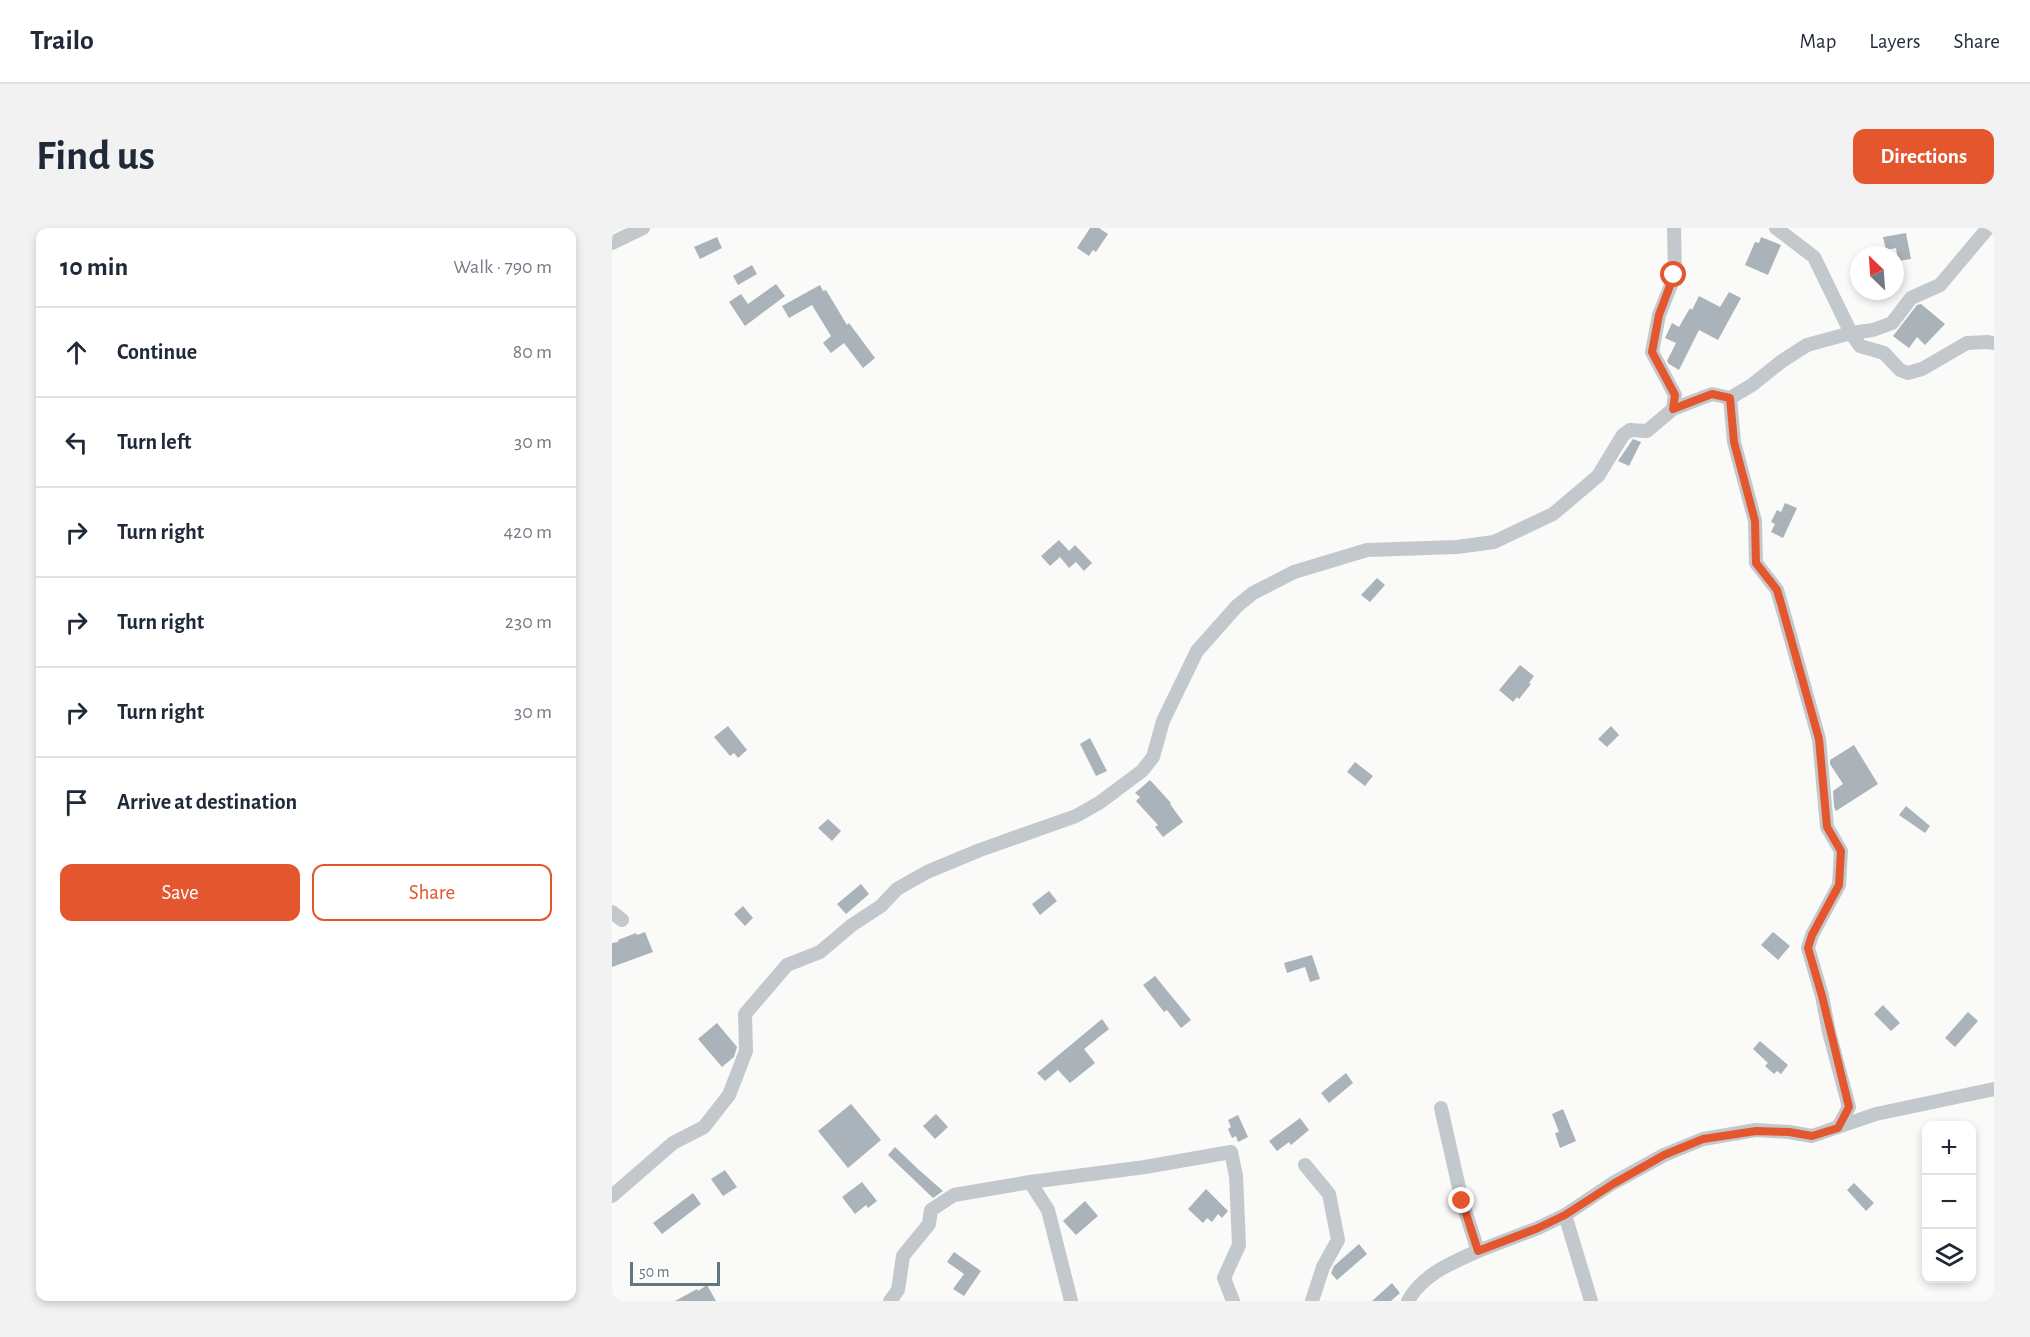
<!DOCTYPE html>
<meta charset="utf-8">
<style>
body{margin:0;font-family:"Alegreya Sans",sans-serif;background:#f2f2f3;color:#1f2937}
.controls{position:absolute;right:18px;bottom:18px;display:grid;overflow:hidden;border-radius:12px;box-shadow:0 3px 9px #0003}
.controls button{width:54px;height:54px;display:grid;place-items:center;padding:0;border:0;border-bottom:2px solid #e0e1e3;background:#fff;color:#1f2937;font:30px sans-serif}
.compass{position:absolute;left:1238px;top:18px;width:54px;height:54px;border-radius:50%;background:#fff;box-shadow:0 3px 9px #0003;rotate:335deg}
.scale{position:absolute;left:18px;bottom:15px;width:90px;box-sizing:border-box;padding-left:6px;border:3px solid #657683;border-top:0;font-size:16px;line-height:21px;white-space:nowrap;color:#657683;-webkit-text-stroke:4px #fff;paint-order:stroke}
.stop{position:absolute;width:18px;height:18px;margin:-14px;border:4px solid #e4572e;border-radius:50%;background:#fff}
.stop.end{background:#e4572e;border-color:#fff;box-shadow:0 2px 6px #0008}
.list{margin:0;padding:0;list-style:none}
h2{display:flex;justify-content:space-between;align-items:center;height:78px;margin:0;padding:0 24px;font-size:26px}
h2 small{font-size:20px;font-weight:400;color:#747a83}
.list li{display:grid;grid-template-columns:39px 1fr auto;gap:18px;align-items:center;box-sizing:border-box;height:90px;padding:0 24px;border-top:2px solid #e0e1e3}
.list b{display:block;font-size:22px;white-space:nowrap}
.list em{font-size:20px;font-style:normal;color:#747a83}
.actions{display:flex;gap:12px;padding:18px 24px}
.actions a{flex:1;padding:14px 0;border:2px solid #e4572e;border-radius:12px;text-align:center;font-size:21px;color:#e4572e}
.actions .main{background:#e4572e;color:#fff}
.icon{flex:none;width:33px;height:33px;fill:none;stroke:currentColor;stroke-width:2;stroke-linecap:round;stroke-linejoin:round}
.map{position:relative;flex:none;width:1382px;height:1073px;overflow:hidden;border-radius:12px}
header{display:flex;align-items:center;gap:36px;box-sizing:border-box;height:84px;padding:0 30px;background:#fff;border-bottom:2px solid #e0e1e3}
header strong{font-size:28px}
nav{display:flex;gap:33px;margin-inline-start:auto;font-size:21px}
.intro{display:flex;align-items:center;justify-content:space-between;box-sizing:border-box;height:144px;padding:0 36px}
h1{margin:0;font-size:42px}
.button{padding:15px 27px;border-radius:12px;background:#e4572e;color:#fff;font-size:21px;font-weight:700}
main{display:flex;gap:36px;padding:0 36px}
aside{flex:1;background:#fff;border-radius:12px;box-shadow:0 3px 9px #0003}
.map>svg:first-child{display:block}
.building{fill:#aab3b9}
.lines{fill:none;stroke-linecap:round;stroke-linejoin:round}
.minor{stroke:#c3c8cc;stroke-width:14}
.route{stroke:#e4572e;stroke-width:8}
</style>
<header>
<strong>Trailo</strong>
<nav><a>Map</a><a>Layers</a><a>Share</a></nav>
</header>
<div class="intro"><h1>Find us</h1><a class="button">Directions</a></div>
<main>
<aside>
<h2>10 min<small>Walk · 790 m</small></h2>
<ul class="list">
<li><svg class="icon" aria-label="ahead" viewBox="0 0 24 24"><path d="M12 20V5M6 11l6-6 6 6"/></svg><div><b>Continue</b></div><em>80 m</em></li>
<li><svg class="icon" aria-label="left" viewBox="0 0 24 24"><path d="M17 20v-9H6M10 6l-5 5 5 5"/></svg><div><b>Turn left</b></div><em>30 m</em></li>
<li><svg class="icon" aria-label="right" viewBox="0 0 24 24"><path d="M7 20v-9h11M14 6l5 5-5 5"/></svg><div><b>Turn right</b></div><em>420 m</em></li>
<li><svg class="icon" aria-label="right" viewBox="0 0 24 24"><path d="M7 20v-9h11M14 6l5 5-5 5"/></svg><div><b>Turn right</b></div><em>230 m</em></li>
<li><svg class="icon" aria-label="right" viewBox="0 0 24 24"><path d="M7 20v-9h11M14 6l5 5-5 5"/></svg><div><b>Turn right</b></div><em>30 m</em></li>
<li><svg class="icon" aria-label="arrive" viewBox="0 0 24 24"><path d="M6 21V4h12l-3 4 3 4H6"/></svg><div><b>Arrive at destination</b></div></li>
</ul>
<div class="actions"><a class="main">Save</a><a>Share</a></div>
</aside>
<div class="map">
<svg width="1382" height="1073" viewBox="0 0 1382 1073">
<rect width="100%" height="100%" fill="#fafaf8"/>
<g class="building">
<polygon points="478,0 487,0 496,6 484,24 481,22 477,28 465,20"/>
<polygon points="1294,5 1299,31 1286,33 1284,20 1274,22 1271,9"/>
<polygon points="105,9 110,20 88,31 82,19"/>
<polygon points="1149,9 1169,17 1156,47 1133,37 1143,14 1147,15"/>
<polygon points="140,37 145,46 126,57 121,48"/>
<polygon points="164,56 173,68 133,98 117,74 129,66 136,76"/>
<polygon points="208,57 211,63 214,62 235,97 237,95 263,130 251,140 232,115 219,125 211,115 219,108 200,77 177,90 170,78"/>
<polygon points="1117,64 1129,70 1106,112 1087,102 1067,142 1057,136 1055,133 1064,115 1053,110 1060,95 1067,99 1078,80 1080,82 1087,68 1108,79"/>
<polygon points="1309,76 1333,96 1313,117 1305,109 1297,120 1281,108 1305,77"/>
<polygon points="1021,211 1029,214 1017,238 1006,233"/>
<polygon points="1173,275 1185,280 1171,310 1159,304 1163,296 1159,294 1165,282 1169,284"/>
<polygon points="447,312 457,323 463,317 480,335 472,343 464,334 457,340 448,329 438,338 429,328"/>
<polygon points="765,350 773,357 758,374 749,367"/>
<polygon points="908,437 922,448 917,455 919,456 907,471 905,469 901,474 887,462"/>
<polygon points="116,498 135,522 126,530 122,525 118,528 102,509"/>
<polygon points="999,498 1007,507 995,519 986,511"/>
<polygon points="478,510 495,543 484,548 468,516"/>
<polygon points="1242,517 1266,556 1224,583 1222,579 1221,563 1231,556 1218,536 1218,532"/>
<polygon points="743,534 761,548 753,558 735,544"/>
<polygon points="538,552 559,575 558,576 571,594 551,609 543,599 546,597 524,573 528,569 523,565"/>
<polygon points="1294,578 1318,598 1313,605 1287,587"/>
<polygon points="216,591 229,603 220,613 206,600"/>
<polygon points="249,656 257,666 234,686 225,676"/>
<polygon points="437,663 445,673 428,687 420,676"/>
<polygon points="131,678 141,690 133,698 122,686"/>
<polygon points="33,704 41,724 0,739 0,715 6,714 6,712 24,705 25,707"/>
<polygon points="1161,704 1178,718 1166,732 1149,717"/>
<polygon points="700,727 708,751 698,754 693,739 675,745 672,735"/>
<polygon points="543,748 579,792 569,800 555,782 552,784 531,757"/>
<polygon points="1271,777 1288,795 1279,803 1262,786"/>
<polygon points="1356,784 1366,793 1343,819 1333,810"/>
<polygon points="490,791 497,801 472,821 483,835 458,855 446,842 433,853 425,845"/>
<polygon points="105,795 125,819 122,829 110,839 86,811"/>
<polygon points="1148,813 1176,837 1169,846 1165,843 1162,846 1153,838 1156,835 1141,821"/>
<polygon points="734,845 741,855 717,875 709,865"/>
<polygon points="239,876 269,912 236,940 206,903"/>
<polygon points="951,881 964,913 948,920 943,905 947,904 940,886"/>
<polygon points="324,886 336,899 323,911 311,898"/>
<polygon points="626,887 636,909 626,914 624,908 620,910 616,901 619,899 616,892"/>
<polygon points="688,890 697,902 679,917 677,914 665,923 657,913"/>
<polygon points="283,919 306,941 331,963 321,970 276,927"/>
<polygon points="113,942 125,959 111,968 99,951"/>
<polygon points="250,954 265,973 256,980 254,977 243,986 230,969"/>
<polygon points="1242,955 1262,975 1254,983 1235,962"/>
<polygon points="594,961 616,983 610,990 606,986 600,994 595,990 591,995 576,981"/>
<polygon points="81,965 89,976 50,1006 41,995"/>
<polygon points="473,973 486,988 464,1007 451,993"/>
<polygon points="747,1016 755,1026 725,1052 719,1045 722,1038"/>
<polygon points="342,1024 369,1043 352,1068 341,1061 352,1046 335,1034"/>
<polygon points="780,1055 788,1065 779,1073 760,1073"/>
<polygon points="95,1057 104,1073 63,1073 85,1061 86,1063"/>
</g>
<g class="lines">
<g class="minor">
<polyline points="1164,0 1202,29 1239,105 1248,118 1272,125 1288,142 1296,145 1310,141 1355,115 1375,114 1382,115"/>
<polyline points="0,15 31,0"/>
<polyline points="1061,181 1063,167 1040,124 1047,87 1063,47 1062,0"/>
<polyline points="0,684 10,692"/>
<polyline points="1226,899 1264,886 1382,861"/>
<polyline points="693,937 717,966 726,1012 711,1039 700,1073"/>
<polyline points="418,954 533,939 619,924 624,948 627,1017 612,1050 621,1073"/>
<polyline points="0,968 61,915 92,899 117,867 134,823 133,786 175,737 208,724 240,697 269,678 285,661 315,644 368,622 464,588 487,575 530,543 541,529 551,493 585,423 625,378 641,365 682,344 755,322 845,319 882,314 941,286 986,248 1011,207 1018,202 1035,203 1061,181 1100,166 1118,170 1140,157 1170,133 1195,117 1239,105 1261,102 1280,95 1299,70 1328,57 1376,0"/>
<polyline points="953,987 979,1073"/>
<polyline points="866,1023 926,1000 953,987 1001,955 1052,927 1091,911 1144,902 1177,904 1200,908 1226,899 1237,879 1217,804 1210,768 1196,720 1200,707 1227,657 1229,623 1215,599 1207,511 1170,379 1165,362 1144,335 1143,293 1122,214 1118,170"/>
<polyline points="278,1073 286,1062 291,1028 317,996 319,982 342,967 418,954 436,982 459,1073"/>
<path d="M796,1073C810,1047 839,1035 866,1023L850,973L829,880"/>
</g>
</g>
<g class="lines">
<polyline class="route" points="850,973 866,1023 926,1000 953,987 1001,956 1052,927 1091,911 1144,903 1177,904 1200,908 1226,900 1237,879 1210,768 1196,720 1200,707 1227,657 1229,623 1215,599 1207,511 1170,379 1165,362 1144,335 1143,293 1122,214 1118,170 1100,166 1061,181 1063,167 1040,124 1047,87 1062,47"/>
</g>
</svg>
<div class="controls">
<button>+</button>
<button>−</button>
<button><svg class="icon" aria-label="layers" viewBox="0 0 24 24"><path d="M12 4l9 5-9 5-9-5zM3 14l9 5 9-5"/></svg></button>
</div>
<svg class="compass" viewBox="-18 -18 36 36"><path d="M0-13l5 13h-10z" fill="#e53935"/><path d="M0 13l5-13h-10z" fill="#747a83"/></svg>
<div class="scale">50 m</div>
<div class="stop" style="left:1062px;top:47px"></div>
<div class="stop end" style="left:850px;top:973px"></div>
</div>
</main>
